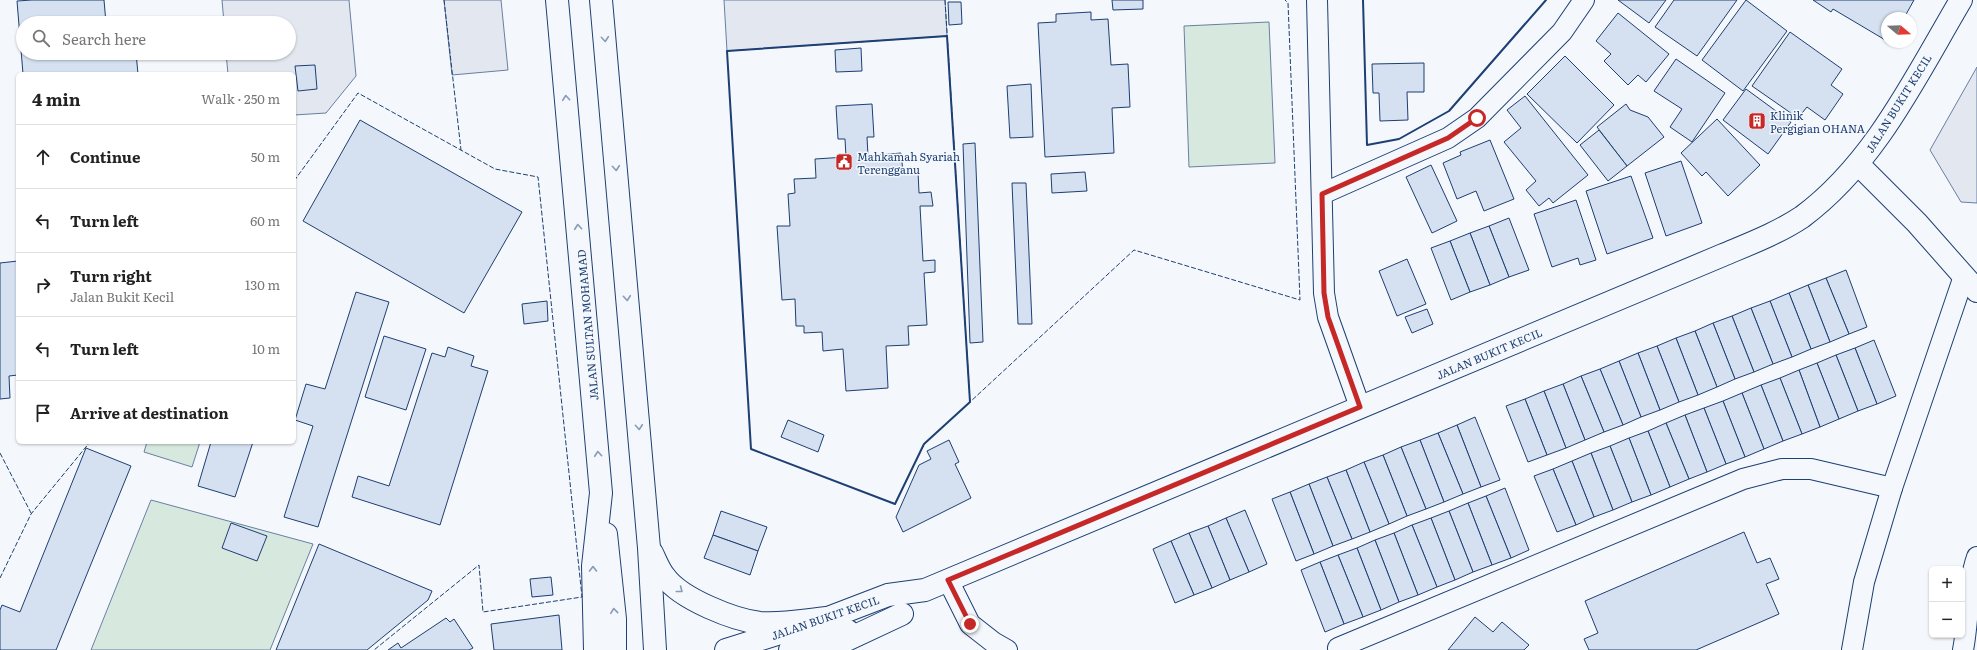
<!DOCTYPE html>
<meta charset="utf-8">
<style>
body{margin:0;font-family:Literata,serif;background:#f6f6f6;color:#222}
.controls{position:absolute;right:12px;bottom:12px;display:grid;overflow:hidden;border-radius:6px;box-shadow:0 1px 3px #0004}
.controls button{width:36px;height:36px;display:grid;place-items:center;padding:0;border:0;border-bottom:1px solid #e0e0e0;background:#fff;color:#222;font:20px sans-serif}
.compass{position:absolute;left:1881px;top:12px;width:36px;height:36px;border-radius:50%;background:#fff;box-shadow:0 1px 3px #0004;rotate:109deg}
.stop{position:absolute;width:12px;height:12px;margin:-9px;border:3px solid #c62828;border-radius:50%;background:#fff}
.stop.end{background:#c62828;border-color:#fff;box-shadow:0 1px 4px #0008}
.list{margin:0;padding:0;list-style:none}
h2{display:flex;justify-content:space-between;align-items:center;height:52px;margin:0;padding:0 16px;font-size:17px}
h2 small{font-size:13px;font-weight:400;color:#767676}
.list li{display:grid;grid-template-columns:26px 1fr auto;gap:12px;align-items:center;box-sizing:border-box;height:64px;padding:0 16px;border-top:1px solid #e0e0e0}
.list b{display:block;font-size:15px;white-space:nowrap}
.list p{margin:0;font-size:13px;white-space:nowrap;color:#767676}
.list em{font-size:13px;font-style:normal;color:#767676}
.icon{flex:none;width:22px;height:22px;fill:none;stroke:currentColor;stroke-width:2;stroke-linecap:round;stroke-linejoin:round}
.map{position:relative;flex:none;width:1977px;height:650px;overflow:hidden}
.search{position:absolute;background:#fff;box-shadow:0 1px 3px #0004;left:16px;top:16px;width:280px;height:44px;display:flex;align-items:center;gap:10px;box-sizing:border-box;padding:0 14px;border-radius:22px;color:#767676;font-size:15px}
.panel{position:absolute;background:#fff;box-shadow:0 1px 3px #0004;left:16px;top:72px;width:280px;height:372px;border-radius:6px}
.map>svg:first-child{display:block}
.green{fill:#d7e8df;stroke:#687fa3}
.parking{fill:#e3e8f0;stroke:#687fa3}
.building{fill:#d5e0f0;stroke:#1d3f73}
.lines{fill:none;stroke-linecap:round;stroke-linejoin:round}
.street-casing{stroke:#1d3f73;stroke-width:22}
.secondary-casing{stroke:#1d3f73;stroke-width:24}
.highway-casing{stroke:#1d3f73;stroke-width:24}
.street{stroke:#f4f7fb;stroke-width:20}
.secondary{stroke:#f4f7fb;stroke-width:22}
.highway{stroke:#f4f7fb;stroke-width:22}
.fence{stroke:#1d3f73;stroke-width:1;stroke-dasharray:5 2;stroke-linecap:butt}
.wall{stroke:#1d3f73;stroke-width:2}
.oneway{stroke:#889bb7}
.route{stroke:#c62828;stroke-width:5}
.labels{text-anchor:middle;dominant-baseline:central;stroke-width:3;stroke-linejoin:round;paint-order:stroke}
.street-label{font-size:11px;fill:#1d3f73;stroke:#f4f7fb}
.poi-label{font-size:11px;fill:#1d3f73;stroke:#f4f7fb;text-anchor:start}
</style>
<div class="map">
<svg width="1977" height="650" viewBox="0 0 1977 650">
<rect width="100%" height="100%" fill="#f4f7fb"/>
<g class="green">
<polygon points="1269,22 1275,163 1189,167 1184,26"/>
<polygon points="147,442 200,442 192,467 144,452"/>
<polygon points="151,500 313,544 270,650 91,650"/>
</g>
<g class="parking">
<polygon points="222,0 349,0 356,76 326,113 294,115 294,74 228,74 226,53 289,53 289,23 224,23"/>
<polygon points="444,0 501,0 508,70 452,75"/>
<polygon points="724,0 945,0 947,36 727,51"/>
<polygon points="1977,67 1977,203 1961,202 1930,150"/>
</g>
<g class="building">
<polygon points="32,0 104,0 106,23 23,23 23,53 136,53 138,74 23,74 17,1"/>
<polygon points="1112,0 1143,0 1143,9 1113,10"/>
<polygon points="1618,0 1666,0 1649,23"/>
<polygon points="1674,0 1737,0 1697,56 1655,27"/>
<polygon points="1746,0 1787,31 1743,91 1702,60"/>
<polygon points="1813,0 1914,0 1904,18 1887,18 1887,41 1833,9 1831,12"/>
<polygon points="948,2 961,2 962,24 949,25"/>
<polygon points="1091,12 1091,20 1108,19 1111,65 1128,64 1130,107 1112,108 1114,153 1045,157 1038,23 1056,22 1056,14"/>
<polygon points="1618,13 1669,54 1646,82 1638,75 1628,85 1604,61 1611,54 1596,41"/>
<polygon points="1790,32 1842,69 1831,85 1843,94 1825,120 1807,107 1798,118 1752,86"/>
<polygon points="861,48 862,71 836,72 835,50"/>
<polygon points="1565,56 1614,105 1577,143 1527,94"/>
<polygon points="1676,59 1725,93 1692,142 1670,127 1682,109 1654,91"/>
<polygon points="1424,63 1424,92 1407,92 1408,120 1380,121 1379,93 1373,93 1372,64"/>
<polygon points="315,65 317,89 298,91 295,66"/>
<polygon points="1031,84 1033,137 1010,138 1007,86"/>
<polygon points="1746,89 1791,122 1768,154 1723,120"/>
<polygon points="1525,96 1588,175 1553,203 1549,198 1539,206 1526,190 1536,181 1504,142 1521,128 1507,110"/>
<polygon points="872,104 874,137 867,137 868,156 901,153 903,172 918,171 919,193 931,192 933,206 920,206 923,261 935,260 935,272 924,273 927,325 908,326 909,345 886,346 888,388 846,391 843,349 823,351 822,332 804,333 804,326 796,326 795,299 782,300 777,226 790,226 788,194 795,193 794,179 816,178 815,159 846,157 845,139 838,139 836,106"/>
<polygon points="1626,104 1630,110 1648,117 1664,137 1627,166 1597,127"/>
<polygon points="1717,119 1760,165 1728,196 1706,172 1702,176 1681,153"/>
<polygon points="360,120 522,212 464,313 303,221"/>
<polygon points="1599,130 1627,166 1608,181 1580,145"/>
<polygon points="1490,140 1514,199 1484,211 1476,191 1457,199 1443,163 1461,155 1460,152"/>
<polygon points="975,143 983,342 970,343 963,144"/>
<polygon points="1681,161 1702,223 1666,236 1645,173"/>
<polygon points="1431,165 1457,221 1432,233 1406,177"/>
<polygon points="1085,172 1087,191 1052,193 1051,174"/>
<polygon points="1631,176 1653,238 1607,254 1586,191"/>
<polygon points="1012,183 1026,183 1032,324 1018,324"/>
<polygon points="1576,200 1596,260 1580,265 1578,258 1552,267 1534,214"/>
<polygon points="1509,218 1529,270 1509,277 1489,226"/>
<polygon points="1489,226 1509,277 1490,285 1470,233"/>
<polygon points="1470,233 1490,285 1470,292 1450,241"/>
<polygon points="1450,241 1470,292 1451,300 1431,248"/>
<polygon points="1407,259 1426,304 1397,316 1379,271"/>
<polygon points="18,261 18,375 9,376 10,398 0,399 0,263"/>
<polygon points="1846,270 1867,327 1849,334 1826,278"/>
<polygon points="1826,278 1849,334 1830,342 1808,285"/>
<polygon points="1808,285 1830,342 1811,349 1789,293"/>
<polygon points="356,292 389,302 318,527 284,517 313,426 295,420 306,384 325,389"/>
<polygon points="1789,293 1811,349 1792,357 1770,301"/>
<polygon points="547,301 548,321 524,324 522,304"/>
<polygon points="1770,301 1792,357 1773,364 1751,308"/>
<polygon points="1751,308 1773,364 1754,372 1732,316"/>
<polygon points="1427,309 1433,324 1412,333 1405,317"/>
<polygon points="1732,316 1754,372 1735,379 1713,323"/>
<polygon points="1713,323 1735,379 1717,387 1695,331"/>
<polygon points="1695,331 1717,387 1698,395 1676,338"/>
<polygon points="384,336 426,349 406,410 365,397"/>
<polygon points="1676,338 1698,395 1679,402 1657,346"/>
<polygon points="1874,340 1896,396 1877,404 1855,348"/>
<polygon points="1657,346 1679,402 1660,410 1638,353"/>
<polygon points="448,347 474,356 471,366 488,371 440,525 352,497 358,476 389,486 432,353 445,357"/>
<polygon points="1855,348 1877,404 1858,411 1836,355"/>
<polygon points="1638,353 1660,410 1641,417 1619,361"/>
<polygon points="1836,355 1858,411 1839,419 1817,363"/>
<polygon points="1619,361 1641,417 1623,425 1600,369"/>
<polygon points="1817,363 1839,419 1820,427 1799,370"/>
<polygon points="1600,369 1623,425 1604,432 1581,376"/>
<polygon points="1799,370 1820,427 1802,434 1780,378"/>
<polygon points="1581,376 1604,432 1585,440 1563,384"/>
<polygon points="1780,378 1802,434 1783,441 1761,385"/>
<polygon points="1563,384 1585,440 1566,448 1544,391"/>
<polygon points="1761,385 1783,441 1764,449 1742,393"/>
<polygon points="1544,391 1566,448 1547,455 1525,399"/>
<polygon points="1742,393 1764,449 1745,457 1723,401"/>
<polygon points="1525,399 1547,455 1528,462 1506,406"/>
<polygon points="1723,401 1745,457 1726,464 1704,408"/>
<polygon points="1704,408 1726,464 1707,472 1685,415"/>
<polygon points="1685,415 1707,472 1689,479 1666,423"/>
<polygon points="1475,417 1500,480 1481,487 1457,425"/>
<polygon points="788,420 824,435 818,452 781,437"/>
<polygon points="1666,423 1689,479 1670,487 1648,431"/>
<polygon points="1457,425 1481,487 1463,494 1438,433"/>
<polygon points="1648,431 1670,487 1651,495 1629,438"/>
<polygon points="1438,433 1463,494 1444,502 1420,440"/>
<polygon points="1629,438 1651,495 1632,502 1610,446"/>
<polygon points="949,440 959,462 955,464 971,498 903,532 896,517 919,465 931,459 927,451"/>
<polygon points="1420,440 1444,502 1426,509 1401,447"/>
<polygon points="211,442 253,442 235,497 198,486"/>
<polygon points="1610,446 1632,502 1613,510 1591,453"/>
<polygon points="1401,447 1426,509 1407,516 1383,455"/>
<polygon points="86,448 131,466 56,650 0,650 0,610 2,605 20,612"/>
<polygon points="1591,453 1613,510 1594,517 1572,461"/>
<polygon points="1383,455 1407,516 1389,524 1364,462"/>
<polygon points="1572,461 1594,517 1576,525 1553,469"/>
<polygon points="1364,462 1389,524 1370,532 1346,470"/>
<polygon points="1553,469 1576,525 1557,532 1534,476"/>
<polygon points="1346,470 1370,532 1352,539 1327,477"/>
<polygon points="1327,477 1352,539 1333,546 1309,484"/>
<polygon points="1309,484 1333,546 1314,554 1290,492"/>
<polygon points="1505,488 1529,550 1511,558 1486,496"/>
<polygon points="1290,492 1314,554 1296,561 1272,499"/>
<polygon points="1486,496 1511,558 1492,565 1468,503"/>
<polygon points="1468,503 1492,565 1473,572 1449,511"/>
<polygon points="1245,510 1267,564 1249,572 1226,518"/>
<polygon points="721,511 767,527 758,551 713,535"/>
<polygon points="1449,511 1473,572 1455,580 1431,518"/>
<polygon points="1226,518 1249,572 1230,580 1208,526"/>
<polygon points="1431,518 1455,580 1437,587 1412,525"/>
<polygon points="231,523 267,536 257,561 222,548"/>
<polygon points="1412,525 1437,587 1418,595 1394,533"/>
<polygon points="1208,526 1230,580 1212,588 1189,533"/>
<polygon points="1744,532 1757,563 1770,558 1779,579 1766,584 1779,614 1696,650 1589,650 1584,639 1598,633 1585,601"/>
<polygon points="1189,533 1212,588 1194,595 1171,541"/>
<polygon points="1394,533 1418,595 1399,602 1375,540"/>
<polygon points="713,535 758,551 750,575 704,558"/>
<polygon points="1375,540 1399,602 1381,610 1357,548"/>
<polygon points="1171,541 1194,595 1175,603 1153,549"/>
<polygon points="319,544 432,591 428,600 367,650 276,650"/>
<polygon points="1357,548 1381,610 1363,617 1338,555"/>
<polygon points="1338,555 1363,617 1344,624 1320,562"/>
<polygon points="1320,562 1344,624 1325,632 1301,570"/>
<polygon points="551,577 553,595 532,597 530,579"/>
<polygon points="559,615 562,650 494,650 491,624"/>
<polygon points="1475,617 1493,632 1502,622 1529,645 1524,650 1448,650"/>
<polygon points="446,618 450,622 454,619 473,648 469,650 388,650 398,643 401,648"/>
</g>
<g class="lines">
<defs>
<g id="street">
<polyline points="1317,0 1324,293 1328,317 1360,407"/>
<polyline points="1322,194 1448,138 1477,118 1562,32 1584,0"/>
<polyline points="948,580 970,624 993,642 1007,650"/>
<polyline points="1338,648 1743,479 1782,469 1811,469 1892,488"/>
<polyline points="1852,650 1864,582 1892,488 1964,276"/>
<path d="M1963,650C1969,619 1967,586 1977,557"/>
</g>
<g id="secondary">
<polyline points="1858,164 1917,223 1977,291"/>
<path d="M726,650L828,618L888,595L925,590L1723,255C1749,244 1778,233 1802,217C1875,163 1916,76 1961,0"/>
<polyline points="790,650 848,631"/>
</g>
<g id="highway">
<polyline points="557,0 601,493 593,566 595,650"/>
<polyline points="601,0 649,548 655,650"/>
<polyline points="606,534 615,619 615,650"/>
<path d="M652,553C656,561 659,570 665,577C681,599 734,620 760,623C782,625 806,620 828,618"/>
<polyline points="825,650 902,614"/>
</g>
</defs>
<use href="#street" class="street-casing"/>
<use href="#secondary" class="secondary-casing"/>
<use href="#highway" class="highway-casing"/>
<use href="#street" class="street"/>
<use href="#secondary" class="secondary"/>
<use href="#highway" class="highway"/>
<g class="fence">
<polyline points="444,0 461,150"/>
<polyline points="945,0 970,402 1134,250 1300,300 1288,3 1285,0"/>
<polyline points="294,181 358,93 495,169 538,177 582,597 483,612 479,565 374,650"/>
<polyline points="0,453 31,513"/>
<polyline points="0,578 31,514 90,442"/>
</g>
<g class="wall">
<polyline points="1363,0 1367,145 1399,139 1449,111 1546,0"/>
<polygon points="947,36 970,402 924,444 895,504 751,449 727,51"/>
</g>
</g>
<defs><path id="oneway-chevron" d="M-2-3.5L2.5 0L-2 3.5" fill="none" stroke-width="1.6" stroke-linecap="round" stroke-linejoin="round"/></defs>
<g class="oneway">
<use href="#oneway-chevron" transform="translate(605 39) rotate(85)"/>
<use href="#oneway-chevron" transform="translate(566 98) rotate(-95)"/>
<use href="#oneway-chevron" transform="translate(616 168) rotate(85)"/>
<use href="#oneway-chevron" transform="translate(578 227) rotate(-95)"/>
<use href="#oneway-chevron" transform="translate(627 298) rotate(85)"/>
<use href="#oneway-chevron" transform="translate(639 427) rotate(85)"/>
<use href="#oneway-chevron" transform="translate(598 454) rotate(-95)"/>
<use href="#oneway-chevron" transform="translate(593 569) rotate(-90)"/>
<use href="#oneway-chevron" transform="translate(680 590) rotate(38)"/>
<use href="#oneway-chevron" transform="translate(614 611) rotate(-96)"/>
</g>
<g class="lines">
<polyline class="route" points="970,624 948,580 1360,407 1328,317 1324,293 1322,194 1448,138 1477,118"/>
</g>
<defs>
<symbol id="building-square" viewBox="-11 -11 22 22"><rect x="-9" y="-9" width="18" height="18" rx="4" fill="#c62828" stroke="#f4f7fb"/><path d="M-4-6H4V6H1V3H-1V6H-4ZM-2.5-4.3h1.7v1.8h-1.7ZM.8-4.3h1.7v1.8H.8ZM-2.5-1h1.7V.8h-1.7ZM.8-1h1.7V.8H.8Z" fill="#fff"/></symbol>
<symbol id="civic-square" viewBox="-11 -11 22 22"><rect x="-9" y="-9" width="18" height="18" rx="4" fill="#c62828" stroke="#f4f7fb"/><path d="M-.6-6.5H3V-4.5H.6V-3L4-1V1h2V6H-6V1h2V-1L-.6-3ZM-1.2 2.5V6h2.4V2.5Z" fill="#fff"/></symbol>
</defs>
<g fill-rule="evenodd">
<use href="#building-square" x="1747" y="111" width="20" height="20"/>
<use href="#civic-square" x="834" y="152" width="20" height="20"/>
</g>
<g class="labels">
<g class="street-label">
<text transform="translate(1898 103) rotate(-58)">JALAN BUKIT KECIL</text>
<text transform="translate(587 325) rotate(-95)">JALAN SULTAN MOHAMAD</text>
<text transform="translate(1489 353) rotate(-23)">JALAN BUKIT KECIL</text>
<text transform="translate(825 617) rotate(-19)">JALAN BUKIT KECIL</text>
</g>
<g class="poi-label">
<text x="1770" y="115">Klinik<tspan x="1770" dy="13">Pergigian OHANA</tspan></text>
<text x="857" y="156">Mahkamah Syariah<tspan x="857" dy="13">Terengganu</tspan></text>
</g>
</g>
</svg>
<div class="controls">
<button>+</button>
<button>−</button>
</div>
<svg class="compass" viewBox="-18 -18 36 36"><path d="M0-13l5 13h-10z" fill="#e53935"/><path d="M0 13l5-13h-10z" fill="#767676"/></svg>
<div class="stop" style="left:1477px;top:118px"></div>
<div class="stop end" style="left:970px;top:624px"></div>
<div class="search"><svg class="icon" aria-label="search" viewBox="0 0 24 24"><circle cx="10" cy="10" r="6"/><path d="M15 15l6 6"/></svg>Search here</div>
<section class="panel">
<h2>4 min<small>Walk · 250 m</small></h2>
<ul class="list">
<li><svg class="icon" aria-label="ahead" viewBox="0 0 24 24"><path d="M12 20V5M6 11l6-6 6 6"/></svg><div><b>Continue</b></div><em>50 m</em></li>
<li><svg class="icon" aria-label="left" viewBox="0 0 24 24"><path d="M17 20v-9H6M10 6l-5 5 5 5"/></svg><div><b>Turn left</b></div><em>60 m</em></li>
<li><svg class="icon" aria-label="right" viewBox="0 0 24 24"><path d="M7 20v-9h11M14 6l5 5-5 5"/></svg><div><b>Turn right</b><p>Jalan Bukit Kecil</p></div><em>130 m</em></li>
<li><svg class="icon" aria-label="left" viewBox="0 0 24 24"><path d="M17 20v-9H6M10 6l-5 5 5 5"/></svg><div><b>Turn left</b></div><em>10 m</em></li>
<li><svg class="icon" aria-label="arrive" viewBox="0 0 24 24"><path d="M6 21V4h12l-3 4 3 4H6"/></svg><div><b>Arrive at destination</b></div></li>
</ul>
</section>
</div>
